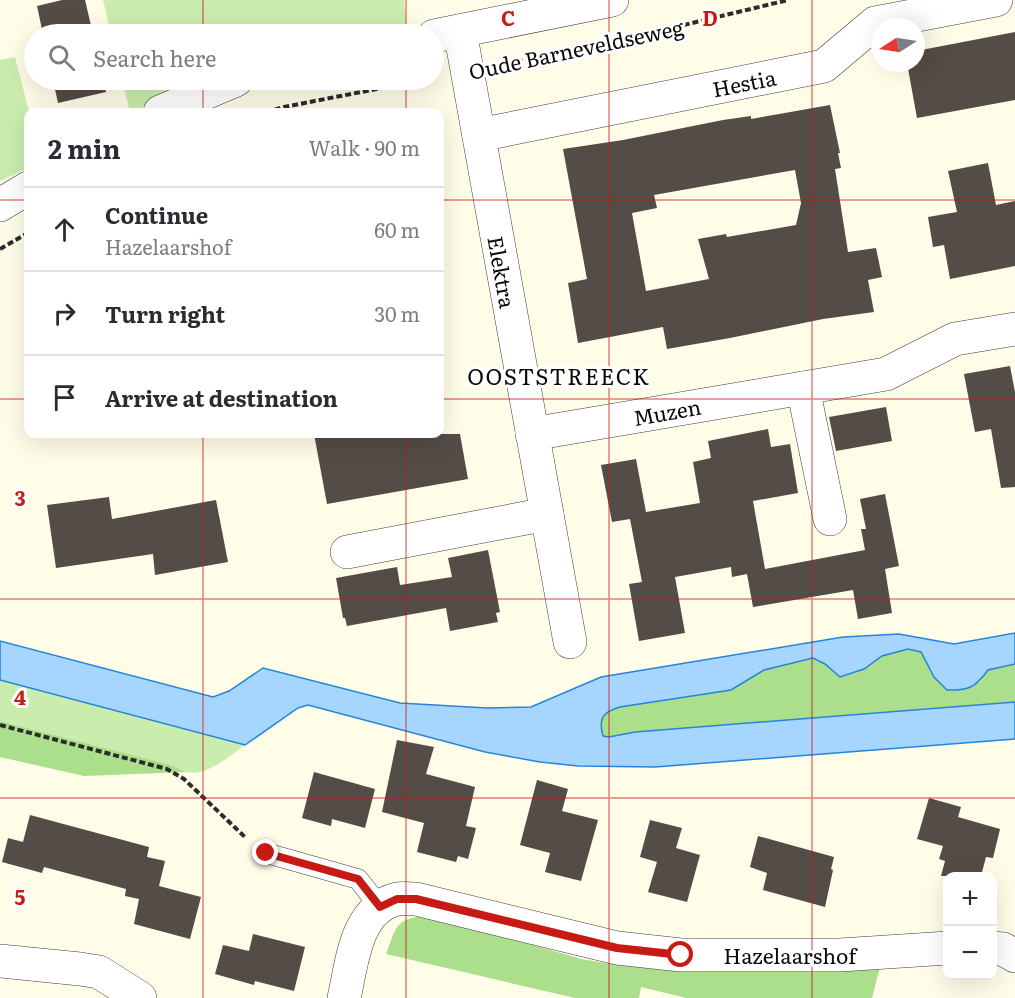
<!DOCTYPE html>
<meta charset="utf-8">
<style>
body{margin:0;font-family:Literata,serif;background:#f7f7f7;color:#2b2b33}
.controls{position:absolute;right:18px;bottom:18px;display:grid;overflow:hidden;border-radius:12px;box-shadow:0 6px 24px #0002}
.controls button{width:54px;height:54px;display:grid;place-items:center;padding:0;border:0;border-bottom:2px solid #e1e1e2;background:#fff;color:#2b2b33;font:30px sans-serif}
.compass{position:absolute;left:871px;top:18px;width:54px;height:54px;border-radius:50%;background:#fff;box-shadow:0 6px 24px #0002;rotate:258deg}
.stop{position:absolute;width:18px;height:18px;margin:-14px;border:4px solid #c81a15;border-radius:50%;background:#fff}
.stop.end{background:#c81a15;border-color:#fff;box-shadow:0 2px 6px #0008}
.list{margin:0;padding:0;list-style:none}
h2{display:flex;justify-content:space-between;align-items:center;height:78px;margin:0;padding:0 24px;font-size:26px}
h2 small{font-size:20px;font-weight:400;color:#7c7c81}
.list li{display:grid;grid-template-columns:39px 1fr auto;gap:18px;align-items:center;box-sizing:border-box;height:84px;padding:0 24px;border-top:2px solid #e1e1e2}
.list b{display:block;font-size:22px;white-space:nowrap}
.list p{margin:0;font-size:20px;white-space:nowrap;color:#7c7c81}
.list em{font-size:20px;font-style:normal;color:#7c7c81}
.icon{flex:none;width:33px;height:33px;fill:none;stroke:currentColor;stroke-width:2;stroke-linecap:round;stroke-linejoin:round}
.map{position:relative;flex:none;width:1015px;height:998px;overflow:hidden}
.search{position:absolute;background:#fff;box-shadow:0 6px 24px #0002;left:24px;top:24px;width:420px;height:66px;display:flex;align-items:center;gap:15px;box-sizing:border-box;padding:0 21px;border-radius:33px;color:#7c7c81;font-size:22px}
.panel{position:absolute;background:#fff;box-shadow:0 6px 24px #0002;left:24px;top:108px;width:420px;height:330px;border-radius:12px}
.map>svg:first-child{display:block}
.green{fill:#caedad}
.forest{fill:#abdf8b}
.water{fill:#a6d6fd;stroke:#2585db;stroke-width:1.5}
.building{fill:#544c46;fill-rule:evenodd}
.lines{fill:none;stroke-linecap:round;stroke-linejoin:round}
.service-casing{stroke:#3d3d3d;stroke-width:21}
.minor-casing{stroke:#3d3d3d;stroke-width:34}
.tertiary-casing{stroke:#3d3d3d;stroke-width:34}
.path{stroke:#2c2c2c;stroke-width:4;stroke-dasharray:6 3;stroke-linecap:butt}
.service{stroke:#fff;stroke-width:20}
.minor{stroke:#fff;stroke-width:33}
.tertiary{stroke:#fff;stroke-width:33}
.route{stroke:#c81a15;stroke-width:8}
.grid{fill:none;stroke:#c81a15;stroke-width:1.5;stroke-opacity:0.55}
.labels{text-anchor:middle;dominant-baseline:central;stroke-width:6;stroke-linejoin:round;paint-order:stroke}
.street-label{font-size:21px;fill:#0a0a0a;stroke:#fff}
.neighbourhood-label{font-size:22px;letter-spacing:1.5px;fill:#0a0a0a;stroke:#fff}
.grid-label{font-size:20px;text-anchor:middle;font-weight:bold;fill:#c81a15;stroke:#fff;stroke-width:6;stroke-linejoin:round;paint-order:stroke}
</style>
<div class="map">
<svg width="1015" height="998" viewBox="0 0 1015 998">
<rect width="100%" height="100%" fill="#fffce8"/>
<g class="green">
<polygon points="103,0 404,0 406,25 346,34 111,34"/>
<polygon points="15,57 29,112 28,168 0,181 0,60"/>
<polygon points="122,80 203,80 180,88 133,112 130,112"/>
<path d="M0,680L245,745C229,756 207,777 186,772C180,771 174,767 168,764L0,721Z"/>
</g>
<g class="forest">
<path d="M908,649L921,652L934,677L980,682L988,670L1015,664V702L635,732L609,737L603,736C598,718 602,712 620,707L731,690L764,670L813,658L825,664L840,677L864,669L882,656Z"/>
<polygon points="0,721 168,764 186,772 84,776 0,757"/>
<path d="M424,916L472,927L581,959L611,964L646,966L881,963L872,998H686L641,987L639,998H575L386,954C396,929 394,919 424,916Z"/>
</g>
<path class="water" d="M1015,633V664L988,670C976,687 968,691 947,690L934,677L921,652L908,649L882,656L864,669L840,677L825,664L813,658L764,670L731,690L620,707C603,712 598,718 603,736L609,737L635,732L1015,702V739L655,767L578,766L540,762L485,752L308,705L298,708L245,745L0,680V641L213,697L229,691L263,668L400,703L487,708L531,707L601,677L843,637L899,634L954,644Z"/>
<g class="building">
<polygon points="62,0 85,0 93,34 43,34 37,6"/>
<polygon points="1015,32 1015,100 917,118 907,63 916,63 916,51"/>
<polygon points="53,80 103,80 106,92 58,103"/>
<path d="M830,105L840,153H838L841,168L835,169L848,252L876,248L882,277L868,280L874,312L823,319L730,338L667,349L663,327L578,343L568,283L587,279L563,149L623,140L723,120L751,116V119ZM795,170L801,203L796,225L727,237L726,234L698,239L709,279L646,291L632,213L657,208L654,195Z"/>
<polygon points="988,163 996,205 1015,201 1015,266 950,279 944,245 933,247 928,217 957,212 948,171"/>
<polygon points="1010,366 1015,392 1015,487 1001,488 991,429 975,432 964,374"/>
<polygon points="886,407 892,441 836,451 829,417"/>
<polygon points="768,429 771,447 790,444 798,493 753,501 765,569 865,550 861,529 866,529 860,499 885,494 899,566 885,569 892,613 858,619 853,590 753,607 747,574 732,577 731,567 675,577 685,633 639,641 629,584 642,582 630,519 612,522 601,465 636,459 646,512 700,503 693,462 711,458 708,441"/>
<polygon points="314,434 460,434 468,479 327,504"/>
<polygon points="109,497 112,519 216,500 228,562 155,575 153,554 56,568 47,505"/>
<polygon points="488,550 500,612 496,613 498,622 450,631 446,608 347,626 345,618 343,618 336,578 397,567 400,585 452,577 448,558"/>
<polygon points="397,740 434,747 426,774 475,787 466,826 476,828 468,859 458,856 456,862 417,852 424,823 382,812"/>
<polygon points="314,772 375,789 365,828 332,819 331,826 302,818"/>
<polygon points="537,780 568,789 562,811 598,820 581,881 545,872 550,853 520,845"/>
<polygon points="929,798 961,807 958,817 1000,829 993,858 986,857 981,876 941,876 945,861 939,859 943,846 917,839"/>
<polygon points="30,815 149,847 147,857 165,861 159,886 201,897 190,939 134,924 139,899 125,896 126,889 44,867 42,873 2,862 8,838 23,842"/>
<polygon points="650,820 682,828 676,848 700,855 687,902 648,892 657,862 640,857"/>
<polygon points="758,836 834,857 831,869 833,870 825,907 763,890 767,873 750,867"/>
<polygon points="253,934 305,947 294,991 255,981 254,985 215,974 223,945 249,951"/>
</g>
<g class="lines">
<defs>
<polyline id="service" points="266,853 358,879 380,907"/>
<g id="minor">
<polyline points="460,31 570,642"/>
<polyline points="479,135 824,66 875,23 996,0"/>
<polyline points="803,388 830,519"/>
<polyline points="532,434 886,374 955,339 1015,329"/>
<polyline points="347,552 547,514"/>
<polyline points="992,948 1003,949 1015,956"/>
<polyline points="0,961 80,969 99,972 140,998"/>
<path d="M344,998C352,964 355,909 397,899C403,898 410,899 416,899L617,948L681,955H840L948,948"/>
</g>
<g id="tertiary">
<polyline points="434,36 612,0"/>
<polyline points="160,112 236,80"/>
<polyline points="0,205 28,188"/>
</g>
</defs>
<use href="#service" class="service-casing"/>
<use href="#minor" class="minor-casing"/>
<use href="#tertiary" class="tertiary-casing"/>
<g class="path">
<polyline points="499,65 609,43 788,0"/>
<polyline points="266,112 284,107 423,80"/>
<polyline points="0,249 28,233"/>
<polyline points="0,725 167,769 184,779 246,838"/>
</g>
<use href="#service" class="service"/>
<use href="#minor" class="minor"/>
<use href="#tertiary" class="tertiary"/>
</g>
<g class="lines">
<polyline class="route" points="266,853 358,879 380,907 397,899 416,899 617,948 681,955"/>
</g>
<path class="grid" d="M203,0V34M406,0V34M609,0V998M812,0V998M203,80V112M406,80V112M0,200H28M440,200H1015M0,399H28M440,399H1015M203,434V998M406,434V998M0,599H1015M0,798H1015"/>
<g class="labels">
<g class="street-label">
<text transform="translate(576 48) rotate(-12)">Oude Barneveldseweg</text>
<text transform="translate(744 82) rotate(-11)">Hestia</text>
<text transform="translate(503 272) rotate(80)">Elektra</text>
<text transform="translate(667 411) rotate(-10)">Muzen</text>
<text x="790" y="954">Hazelaarshof</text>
</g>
<g class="neighbourhood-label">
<text x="559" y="375">OOSTSTREECK</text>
</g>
</g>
<g class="grid-label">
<text x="508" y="26">C</text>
<text x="710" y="26">D</text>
<text x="20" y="506">3</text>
<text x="20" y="705">4</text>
<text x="20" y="905">5</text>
</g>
</svg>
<div class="controls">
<button>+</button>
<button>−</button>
</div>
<svg class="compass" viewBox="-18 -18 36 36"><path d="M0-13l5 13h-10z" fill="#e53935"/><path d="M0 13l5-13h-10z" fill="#7c7c81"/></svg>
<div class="stop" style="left:681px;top:955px"></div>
<div class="stop end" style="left:266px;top:853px"></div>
<div class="search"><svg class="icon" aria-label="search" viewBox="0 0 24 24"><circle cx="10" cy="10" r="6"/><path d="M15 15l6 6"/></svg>Search here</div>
<section class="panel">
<h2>2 min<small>Walk · 90 m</small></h2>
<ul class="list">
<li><svg class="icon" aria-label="ahead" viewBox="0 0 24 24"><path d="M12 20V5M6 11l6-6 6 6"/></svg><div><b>Continue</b><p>Hazelaarshof</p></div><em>60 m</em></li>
<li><svg class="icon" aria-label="right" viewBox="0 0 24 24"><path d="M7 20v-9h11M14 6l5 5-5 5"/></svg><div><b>Turn right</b></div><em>30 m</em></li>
<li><svg class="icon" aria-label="arrive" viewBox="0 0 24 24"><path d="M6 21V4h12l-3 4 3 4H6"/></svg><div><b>Arrive at destination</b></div></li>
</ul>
</section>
</div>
